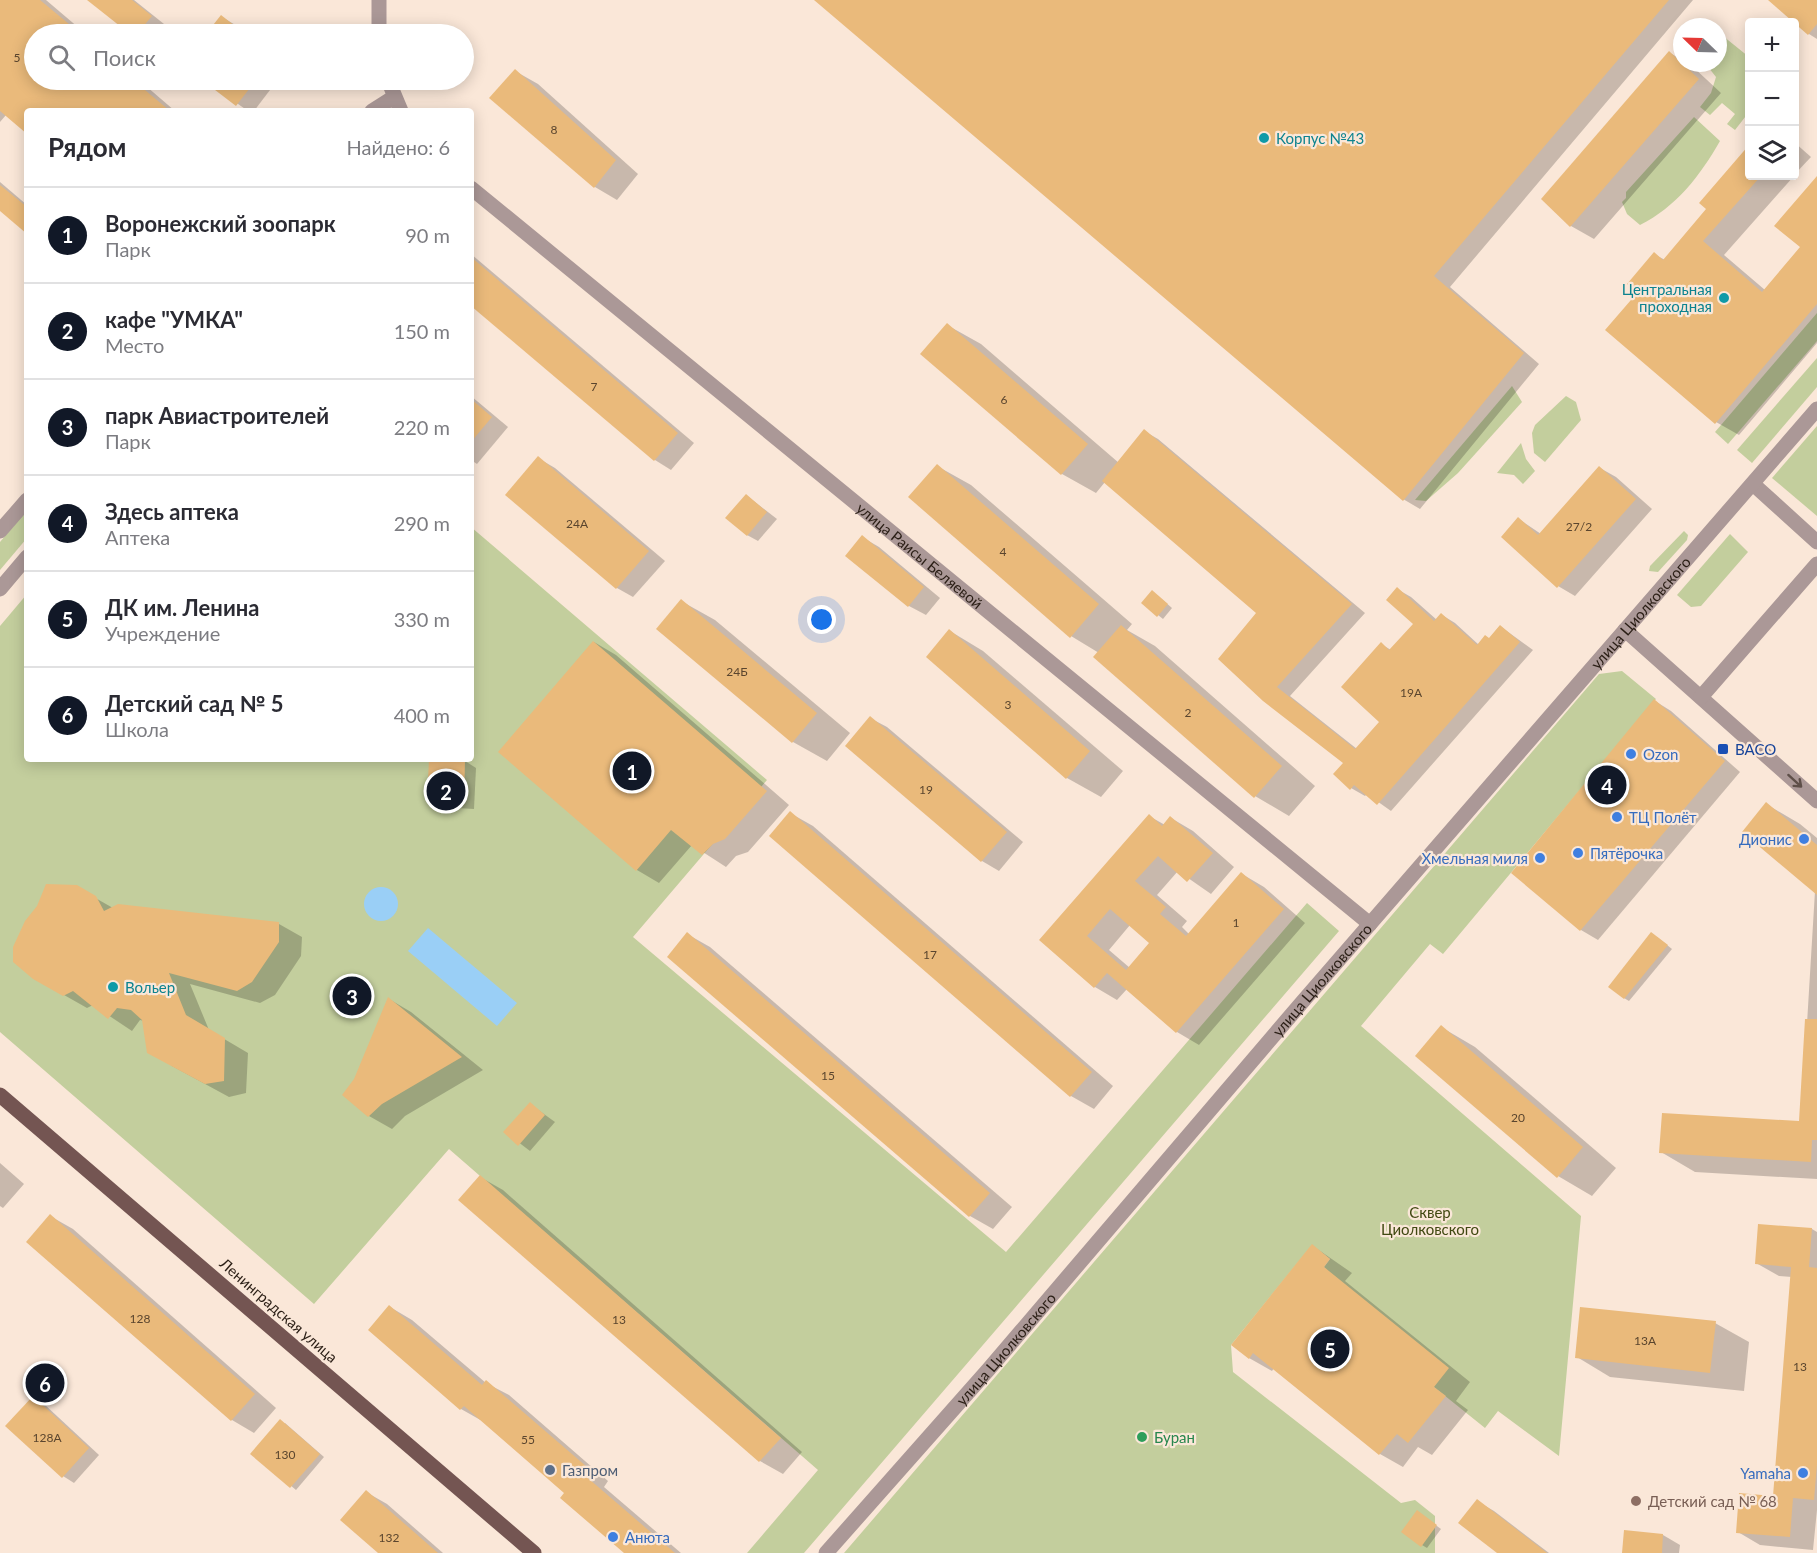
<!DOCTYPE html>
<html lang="ru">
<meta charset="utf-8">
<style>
body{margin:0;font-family:Lato,sans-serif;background:#f7f7f7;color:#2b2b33}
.controls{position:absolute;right:18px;top:18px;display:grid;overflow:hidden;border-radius:6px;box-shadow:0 3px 15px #0003}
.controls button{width:54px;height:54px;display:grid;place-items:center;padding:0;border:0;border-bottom:2px solid #e1e1e2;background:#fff;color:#2b2b33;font:30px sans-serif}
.compass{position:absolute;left:1673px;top:18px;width:54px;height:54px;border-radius:50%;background:#fff;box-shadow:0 3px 15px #0003;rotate:293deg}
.you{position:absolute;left:822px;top:620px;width:21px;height:21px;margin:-15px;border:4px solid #fff;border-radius:50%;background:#1a73e8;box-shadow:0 0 0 9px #1a73e833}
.badge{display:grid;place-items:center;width:39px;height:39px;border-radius:50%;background:#111827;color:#fff;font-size:20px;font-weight:700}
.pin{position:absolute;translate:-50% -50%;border:3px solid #fff;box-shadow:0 2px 6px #0006}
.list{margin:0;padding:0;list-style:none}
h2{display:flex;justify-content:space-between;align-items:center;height:78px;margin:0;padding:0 24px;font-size:26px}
h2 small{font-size:20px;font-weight:400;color:#7c7c81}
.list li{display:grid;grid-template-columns:39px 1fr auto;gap:18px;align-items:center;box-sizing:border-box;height:96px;padding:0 24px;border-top:2px solid #e1e1e2}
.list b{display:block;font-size:22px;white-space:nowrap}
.list p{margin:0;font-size:20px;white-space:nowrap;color:#7c7c81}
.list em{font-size:20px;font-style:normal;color:#7c7c81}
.icon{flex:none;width:33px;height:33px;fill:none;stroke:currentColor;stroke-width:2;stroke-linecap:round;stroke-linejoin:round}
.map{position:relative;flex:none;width:1817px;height:1553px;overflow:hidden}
.search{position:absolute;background:#fff;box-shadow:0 3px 15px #0003;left:24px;top:24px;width:450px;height:66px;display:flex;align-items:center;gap:15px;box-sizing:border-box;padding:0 21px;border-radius:33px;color:#7c7c81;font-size:22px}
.panel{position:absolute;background:#fff;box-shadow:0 3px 15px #0003;left:24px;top:108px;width:450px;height:654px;border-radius:6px}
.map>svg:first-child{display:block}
.green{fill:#c3ce9d}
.water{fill:#9acff6}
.shadow{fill:#0003;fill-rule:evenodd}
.building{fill:#eaba7b;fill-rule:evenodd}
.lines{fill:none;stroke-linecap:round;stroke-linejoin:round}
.minor{stroke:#ab9897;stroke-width:15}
.major{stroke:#745552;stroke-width:15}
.oneway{stroke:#5e4f49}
.culture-dot{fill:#0f9aa8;stroke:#fae7d8;stroke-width:2}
.transit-dot{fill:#1a4fb4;stroke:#fae7d8;stroke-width:2}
.shop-dot{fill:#3f7fe0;stroke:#fae7d8;stroke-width:2}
.leisure-dot{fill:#2e9e5b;stroke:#fae7d8;stroke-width:2}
.service-dot{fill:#5c6f8a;stroke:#fae7d8;stroke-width:2}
.education-dot{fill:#8d6e63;stroke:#fae7d8;stroke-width:2}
.labels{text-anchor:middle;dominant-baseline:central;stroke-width:4.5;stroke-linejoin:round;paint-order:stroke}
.number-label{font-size:12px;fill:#5a452e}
.culture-label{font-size:15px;fill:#0d838f;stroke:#fae7d8;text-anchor:start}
.street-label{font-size:15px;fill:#2a1e15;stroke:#fae7d8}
.transit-label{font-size:15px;fill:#164399;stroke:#fae7d8;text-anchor:start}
.shop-label{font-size:15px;fill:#366cbe;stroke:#fae7d8;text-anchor:start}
.park-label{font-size:15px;fill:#414912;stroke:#fae7d8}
.leisure-label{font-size:15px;fill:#27864d;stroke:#fae7d8;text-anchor:start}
.service-label{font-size:15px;fill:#4e5e75;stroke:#fae7d8;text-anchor:start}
.education-label{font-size:15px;fill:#785e54;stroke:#fae7d8;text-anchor:start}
</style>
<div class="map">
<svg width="1817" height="1553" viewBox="0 0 1817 1553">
<rect width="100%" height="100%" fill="#fae7d8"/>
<g class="green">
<polygon points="1718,32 1749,57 1749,112 1735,130 1727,124 1735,114 1722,103 1710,115 1700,107 1711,93 1716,77 1705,63 1718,63"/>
<path d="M1694,117L1720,141C1700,176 1676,207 1640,225L1627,214L1622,202L1626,198V192Z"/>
<polygon points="1817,313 1817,341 1728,444 1715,432"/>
<polygon points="1817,358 1817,387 1752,463 1737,450"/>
<polygon points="1512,386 1522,402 1458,473 1426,501 1415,500"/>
<polygon points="1566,396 1576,402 1581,420 1545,462 1534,453 1532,433 1535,425"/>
<polygon points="1817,426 1817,516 1772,478"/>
<polygon points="1521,443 1526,459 1535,471 1523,484 1514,475 1497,473"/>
<polygon points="27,510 27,538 0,570 0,542"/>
<polygon points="471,527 767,780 633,937 1006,1252 1307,903 1339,931 804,1553 747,1553 818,1470 449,1149 314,1304 0,1032 0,626 27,594 27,759 471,759"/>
<polygon points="1684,531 1688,535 1687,540 1658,572 1649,571 1650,566"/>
<polygon points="1730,534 1748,552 1701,606 1691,607 1677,595"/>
<polygon points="1622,671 1656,699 1443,954 1430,944 1361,1026 1581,1216 1559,1456 1498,1411 1485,1428 1434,1387 1324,1267 1330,1259 1312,1245 1231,1345 1233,1372 1401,1503 1415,1500 1435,1516 1435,1553 844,1553 1599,674"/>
</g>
<g class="water">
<circle cx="381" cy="904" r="17"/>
<polygon points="428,928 517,1003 497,1026 408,951"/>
</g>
<g class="shadow">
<polygon points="0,0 46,0 86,34 34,34 34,80 139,80 175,111 27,111 27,132 6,115 0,122"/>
<polygon points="97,0 134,0 164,24 155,34 132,34 94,4"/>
<polygon points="817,0 1693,0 1450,287 1539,364 1420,509 1403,499"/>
<polygon points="1770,0 1817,0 1817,39 1809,34"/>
<polygon points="222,17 237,26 247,34 207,34"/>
<polygon points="1670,53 1682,60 1682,63 1692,66 1721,93 1594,239 1571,226 1543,199"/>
<polygon points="515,71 538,84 638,174 617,200 595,187"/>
<polygon points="204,80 256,80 270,90 254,111 248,111"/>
<polygon points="1794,142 1811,157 1794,175"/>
<polygon points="1750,148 1750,176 1794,176 1724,255 1765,290 1802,247 1817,178 1817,343 1739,435 1716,422 1639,293 1654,254 1665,260 1708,209 1701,203"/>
<polygon points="0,182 27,205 27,232 0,209"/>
<polygon points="471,254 694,443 671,470 655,460 471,304"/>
<polygon points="947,325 981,344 1119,463 1144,431 1158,439 1365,613 1290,696 1357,749 1382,722 1381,644 1391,650 1415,623 1397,589 1411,597 1437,620 1442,615 1455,623 1479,645 1489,639 1500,626 1533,650 1391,811 1367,794 1365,796 1351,788 1345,763 1264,700 1259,612 1105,482 1096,493 1062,474"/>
<polygon points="471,396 508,427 477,464 471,460"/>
<polygon points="538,458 555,468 665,561 633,597 617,588"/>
<polygon points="937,466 971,485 1132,624 1127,630 1155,646 1315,786 1289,816 1255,796 1099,653 1071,636"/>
<polygon points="1600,468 1616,477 1652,509 1575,596 1558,586 1519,519 1541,534"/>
<polygon points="746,495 777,519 758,541 747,535"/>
<polygon points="862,537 879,547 940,598 926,615 909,606 848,555"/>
<polygon points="1157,595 1172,608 1163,619 1143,603"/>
<polygon points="681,601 715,620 850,733 827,761 793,742 658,629"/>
<polygon points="950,631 983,651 1123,771 1101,797 1067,778 928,657"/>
<polygon points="594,642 616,655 789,805 748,852 736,856 726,867 692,845 659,883 637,870"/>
<polygon points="1655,701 1671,711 1740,772 1598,940 1581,930 1513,872"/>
<polygon points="870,718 887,727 1023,842 999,871 982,861"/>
<polygon points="430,760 465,761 476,768 474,809 439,807 428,801"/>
<polygon points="1766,804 1800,824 1817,838 1817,1179 1695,1172 1661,1152 1801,1123 1815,891"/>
<polygon points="790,813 813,826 1113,1086 1094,1109 1071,1096 771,836"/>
<path d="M1149,816L1165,825L1171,818L1193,831L1234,867L1211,894L1178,871L1157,895L1187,921L1182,927L1189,934L1242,874L1264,887L1305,923L1199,1045L1177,1032L1127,989L1117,1000L1095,987L1041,940ZM1130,925L1151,943L1130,968L1109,950Z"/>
<polygon points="76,887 113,908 279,924 302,937 301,956 275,995 260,1003 190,984 209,1030 248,1053 246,1093 229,1097 172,1066 144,1021 140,1020 132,1031 93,1005 87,1008 57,991"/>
<polygon points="687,934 710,947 1012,1207 993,1229 970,1216 669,956"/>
<polygon points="1657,937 1672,949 1629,1001 1624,998"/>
<polygon points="389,999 411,1012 483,1070 405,1116 392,1129 369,1116"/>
<polygon points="1441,1027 1475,1047 1616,1168 1592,1196 1558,1176"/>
<polygon points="530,1104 555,1122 530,1151 505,1132"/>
<polygon points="0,1163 24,1184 3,1208 0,1206"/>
<polygon points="480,1177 503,1190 802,1452 783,1474 760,1461 460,1200"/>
<polygon points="50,1216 73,1229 276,1408 254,1433 232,1420 28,1241"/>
<polygon points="1812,1229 1817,1232 1817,1510 1813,1550 1760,1545 1738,1532 1775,1497 1792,1277 1779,1276 1756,1263"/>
<polygon points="1313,1246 1352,1273 1345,1281 1470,1382 1456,1401 1468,1410 1432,1455 1418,1447 1403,1467 1380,1454 1274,1368 1272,1371 1249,1358"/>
<polygon points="390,1307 412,1320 486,1383 509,1395 608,1481 604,1487 681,1553 626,1553 567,1493 484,1422 461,1409 370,1329"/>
<polygon points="1715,1323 1749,1342 1744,1391 1610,1377 1577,1357"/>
<polygon points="33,1398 44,1404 99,1455 74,1483 63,1476"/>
<polygon points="285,1423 324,1457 296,1490 252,1453"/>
<polygon points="366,1492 387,1504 443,1553 380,1553"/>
<polygon points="1477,1501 1494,1511 1549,1553 1499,1553"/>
<polygon points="1422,1515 1441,1529 1427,1548 1422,1545"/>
<polygon points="1663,1535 1680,1545 1679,1553 1624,1553"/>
</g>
<g class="building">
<polygon points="0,0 40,0 81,34 34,34 34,80 133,80 170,111 27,111 27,134 0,111"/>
<polygon points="87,0 132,0 152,16 137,34 130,34"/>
<polygon points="814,0 1669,0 1434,276 1524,353 1403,501"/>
<polygon points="1768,0 1817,0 1817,24 1808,35"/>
<polygon points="221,15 245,34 206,34"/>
<polygon points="1669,51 1699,79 1570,227 1541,199"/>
<polygon points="515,69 616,160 594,188 489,98"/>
<polygon points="202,80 256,80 236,106"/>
<polygon points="1749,145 1749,176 1761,176 1703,241 1762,292 1800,247 1774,226 1817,176 1817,304 1715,424 1605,330 1637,293 1627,284 1654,252 1663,260 1706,209 1699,203"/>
<polygon points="0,185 27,207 27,234 0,211"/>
<polygon points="471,257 678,433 654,461 471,306"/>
<polygon points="947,323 1088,444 1061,475 920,354"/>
<polygon points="471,399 492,417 471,442"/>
<polygon points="1144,429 1352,604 1277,687 1355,749 1379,722 1341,687 1381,642 1389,650 1413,624 1386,600 1397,587 1434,621 1441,613 1477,645 1485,635 1489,638 1500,625 1520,642 1377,805 1354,785 1350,790 1333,774 1343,763 1263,701 1218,659 1256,613 1102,481"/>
<polygon points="538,456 649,551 616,589 505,495"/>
<polygon points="937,464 1099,604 1070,638 908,497"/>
<polygon points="1599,466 1636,499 1557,588 1501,537 1518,517 1538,535"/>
<polygon points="746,494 767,512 747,536 725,518"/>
<polygon points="862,535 924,587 908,607 845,556"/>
<polygon points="1152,590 1168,604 1157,617 1141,603"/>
<polygon points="681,599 817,713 792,743 656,629"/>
<polygon points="1121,625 1282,766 1254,798 1093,657"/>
<polygon points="949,629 1090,751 1066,779 926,657"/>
<polygon points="593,641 767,791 725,839 713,844 702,855 671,830 636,871 498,752"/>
<polygon points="1654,699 1725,761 1580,931 1511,873"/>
<polygon points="870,716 1007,832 981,862 845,746"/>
<polygon points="429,759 465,760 464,803 427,802"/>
<polygon points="1766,802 1817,845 1817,895 1742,832"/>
<polygon points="790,811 1092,1072 1070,1097 769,836"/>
<path d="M1149,814L1162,826L1170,816L1213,853L1187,882L1158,856L1135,881L1166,907L1160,914L1186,936L1241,872L1284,909L1176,1033L1107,973L1094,988L1039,940ZM1110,909L1149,943L1126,970L1087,936Z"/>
<polygon points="46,884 77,885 96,896 104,911 118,904 279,922 279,942 252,982 237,991 169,973 186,1015 225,1038 224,1081 205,1084 147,1053 142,1020 131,1010 117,1008 108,1019 73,991 63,996 33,979 13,962 13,947 25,921 37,906"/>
<polygon points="687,932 990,1193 969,1217 667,957"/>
<polygon points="1651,932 1668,945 1624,999 1608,987"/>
<polygon points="388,997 462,1057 382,1104 368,1117 342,1095 354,1079"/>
<polygon points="1805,1019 1817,1019 1817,1140 1812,1140 1811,1162 1659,1153 1662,1113 1799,1121"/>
<polygon points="1441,1025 1583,1147 1557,1178 1415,1056"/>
<polygon points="530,1102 545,1115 518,1146 503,1132"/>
<polygon points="480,1175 781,1438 759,1462 458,1200"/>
<polygon points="50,1214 255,1394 231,1421 26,1242"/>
<polygon points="1758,1224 1812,1228 1809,1267 1817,1268 1817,1464 1814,1500 1793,1498 1790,1537 1736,1533 1739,1493 1773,1496 1791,1267 1755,1264"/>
<polygon points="1312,1244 1330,1259 1324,1267 1449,1368 1434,1387 1446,1396 1408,1443 1397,1434 1379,1455 1253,1353 1249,1359 1231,1345"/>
<polygon points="389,1305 482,1385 486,1380 587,1467 582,1473 675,1553 624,1553 560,1498 564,1493 464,1406 460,1410 368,1330"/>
<polygon points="1580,1307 1716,1321 1710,1373 1575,1358"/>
<polygon points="33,1396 89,1448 62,1478 5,1426"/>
<polygon points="280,1419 320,1454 290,1488 250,1454"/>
<polygon points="366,1490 438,1553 378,1553 340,1520"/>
<polygon points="1477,1499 1547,1553 1497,1553 1458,1523"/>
<polygon points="1417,1510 1437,1525 1421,1547 1401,1532"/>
<polygon points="1624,1530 1663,1534 1662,1553 1622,1553"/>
</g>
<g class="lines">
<g class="minor">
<polyline points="379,34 379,0"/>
<polyline points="388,80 401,111"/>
<polyline points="372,111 394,97"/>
<path id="s1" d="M471,188L1370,924"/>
<polyline points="1753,484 1817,542"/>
<polyline points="0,531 27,500"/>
<polyline points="0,589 27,557"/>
<polyline points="1625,630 1817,801"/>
<polyline points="1701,697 1817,564"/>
<path id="s2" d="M826,1553L988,1370L1304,1000L1817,409"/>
</g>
<polyline class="major" points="0,1095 534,1553"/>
</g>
<defs><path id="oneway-shaft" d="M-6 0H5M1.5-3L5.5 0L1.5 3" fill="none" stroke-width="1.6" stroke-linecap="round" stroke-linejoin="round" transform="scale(1.5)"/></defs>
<use class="oneway" href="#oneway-shaft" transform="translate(1795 781) rotate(42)"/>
<g class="culture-dot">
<circle cx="1264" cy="138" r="6"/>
<circle cx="1724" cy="298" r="6"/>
<circle cx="113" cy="987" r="6"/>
</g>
<rect class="transit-dot" x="1717" y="743" width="12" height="12" rx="3"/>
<g class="shop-dot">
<circle cx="1631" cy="754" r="6"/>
<circle cx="1617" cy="817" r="6"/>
<circle cx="1804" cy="839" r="6"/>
<circle cx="1578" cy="853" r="6"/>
<circle cx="1540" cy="858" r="6"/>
<circle cx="1803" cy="1473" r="6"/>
<circle cx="613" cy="1537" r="6"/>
</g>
<circle class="leisure-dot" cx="1142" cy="1437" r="6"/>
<circle class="service-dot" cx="550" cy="1470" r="6"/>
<circle class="education-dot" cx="1636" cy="1501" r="6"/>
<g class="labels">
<g class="number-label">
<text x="17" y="57">5</text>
<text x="554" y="129">8</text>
<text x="594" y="386">7</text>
<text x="1004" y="399">6</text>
<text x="577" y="523">24А</text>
<text x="1579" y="526">27/2</text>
<text x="1003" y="551">4</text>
<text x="737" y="671">24Б</text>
<text x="1411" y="692">19А</text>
<text x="1008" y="704">3</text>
<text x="1188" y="712">2</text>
<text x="926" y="789">19</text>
<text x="1236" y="922">1</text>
<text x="930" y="954">17</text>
<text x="828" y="1075">15</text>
<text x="1518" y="1117">20</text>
<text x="140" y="1318">128</text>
<text x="619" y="1319">13</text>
<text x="1645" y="1340">13А</text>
<text x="1800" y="1366">13</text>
<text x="47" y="1437">128А</text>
<text x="528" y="1439">55</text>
<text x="285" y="1454">130</text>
<text x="389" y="1537">132</text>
</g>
<g class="culture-label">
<text x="1276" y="138">Корпус №43</text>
<text x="1712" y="289" text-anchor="end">Центральная<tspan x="1712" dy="17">проходная</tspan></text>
<text x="125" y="987">Вольер</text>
</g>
<g class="street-label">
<text stroke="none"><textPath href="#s1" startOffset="580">улица Раисы Беляевой</textPath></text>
<text stroke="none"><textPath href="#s2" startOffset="1244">улица Циолковского</textPath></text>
<text stroke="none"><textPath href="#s2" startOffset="758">улица Циолковского</textPath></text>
<text transform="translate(279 1310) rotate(41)">Ленинградская улица</text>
<text stroke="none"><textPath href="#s2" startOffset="272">улица Циолковского</textPath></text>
</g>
<g class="transit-label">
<text x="1735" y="749">ВАСО</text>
</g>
<g class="shop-label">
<text x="1643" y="754">Ozon</text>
<text x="1629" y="817">ТЦ Полёт</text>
<text x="1792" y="839" text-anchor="end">Дионис</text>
<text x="1590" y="853">Пятёрочка</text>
<text x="1528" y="858" text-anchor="end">Хмельная миля</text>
<text x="1791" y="1473" text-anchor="end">Yamaha</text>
<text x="625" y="1537">Анюта</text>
</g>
<g class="park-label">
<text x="1430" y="1212">Сквер<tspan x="1430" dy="17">Циолковского</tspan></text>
</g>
<g class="leisure-label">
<text x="1154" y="1437">Буран</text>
</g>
<g class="service-label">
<text x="562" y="1470">Газпром</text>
</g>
<g class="education-label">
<text x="1648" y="1501">Детский сад № 68</text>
</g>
</g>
</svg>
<div class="controls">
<button>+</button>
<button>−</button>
<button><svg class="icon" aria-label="layers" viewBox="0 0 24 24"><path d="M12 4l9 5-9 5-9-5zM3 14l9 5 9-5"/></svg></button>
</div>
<svg class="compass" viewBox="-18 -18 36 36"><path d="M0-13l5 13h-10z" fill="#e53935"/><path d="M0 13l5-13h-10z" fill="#7c7c81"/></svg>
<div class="you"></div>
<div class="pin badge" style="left:632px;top:771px">1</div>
<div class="pin badge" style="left:446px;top:791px">2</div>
<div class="pin badge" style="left:352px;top:996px">3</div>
<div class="pin badge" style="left:1607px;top:785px">4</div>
<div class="pin badge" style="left:1330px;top:1349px">5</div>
<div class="pin badge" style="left:45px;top:1383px">6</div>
<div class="search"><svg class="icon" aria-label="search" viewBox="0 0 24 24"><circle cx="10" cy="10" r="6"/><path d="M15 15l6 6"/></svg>Поиск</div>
<section class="panel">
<h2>Рядом<small>Найдено: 6</small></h2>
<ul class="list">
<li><span class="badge">1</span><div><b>Воронежский зоопарк</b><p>Парк</p></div><em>90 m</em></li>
<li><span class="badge">2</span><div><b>кафе &quot;УМКА&quot;</b><p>Место</p></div><em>150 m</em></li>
<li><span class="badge">3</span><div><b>парк Авиастроителей</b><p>Парк</p></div><em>220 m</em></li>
<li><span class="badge">4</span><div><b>Здесь аптека</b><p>Аптека</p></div><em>290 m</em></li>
<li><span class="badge">5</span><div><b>ДК им. Ленина</b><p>Учреждение</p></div><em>330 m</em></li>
<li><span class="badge">6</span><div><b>Детский сад № 5</b><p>Школа</p></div><em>400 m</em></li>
</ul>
</section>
</div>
